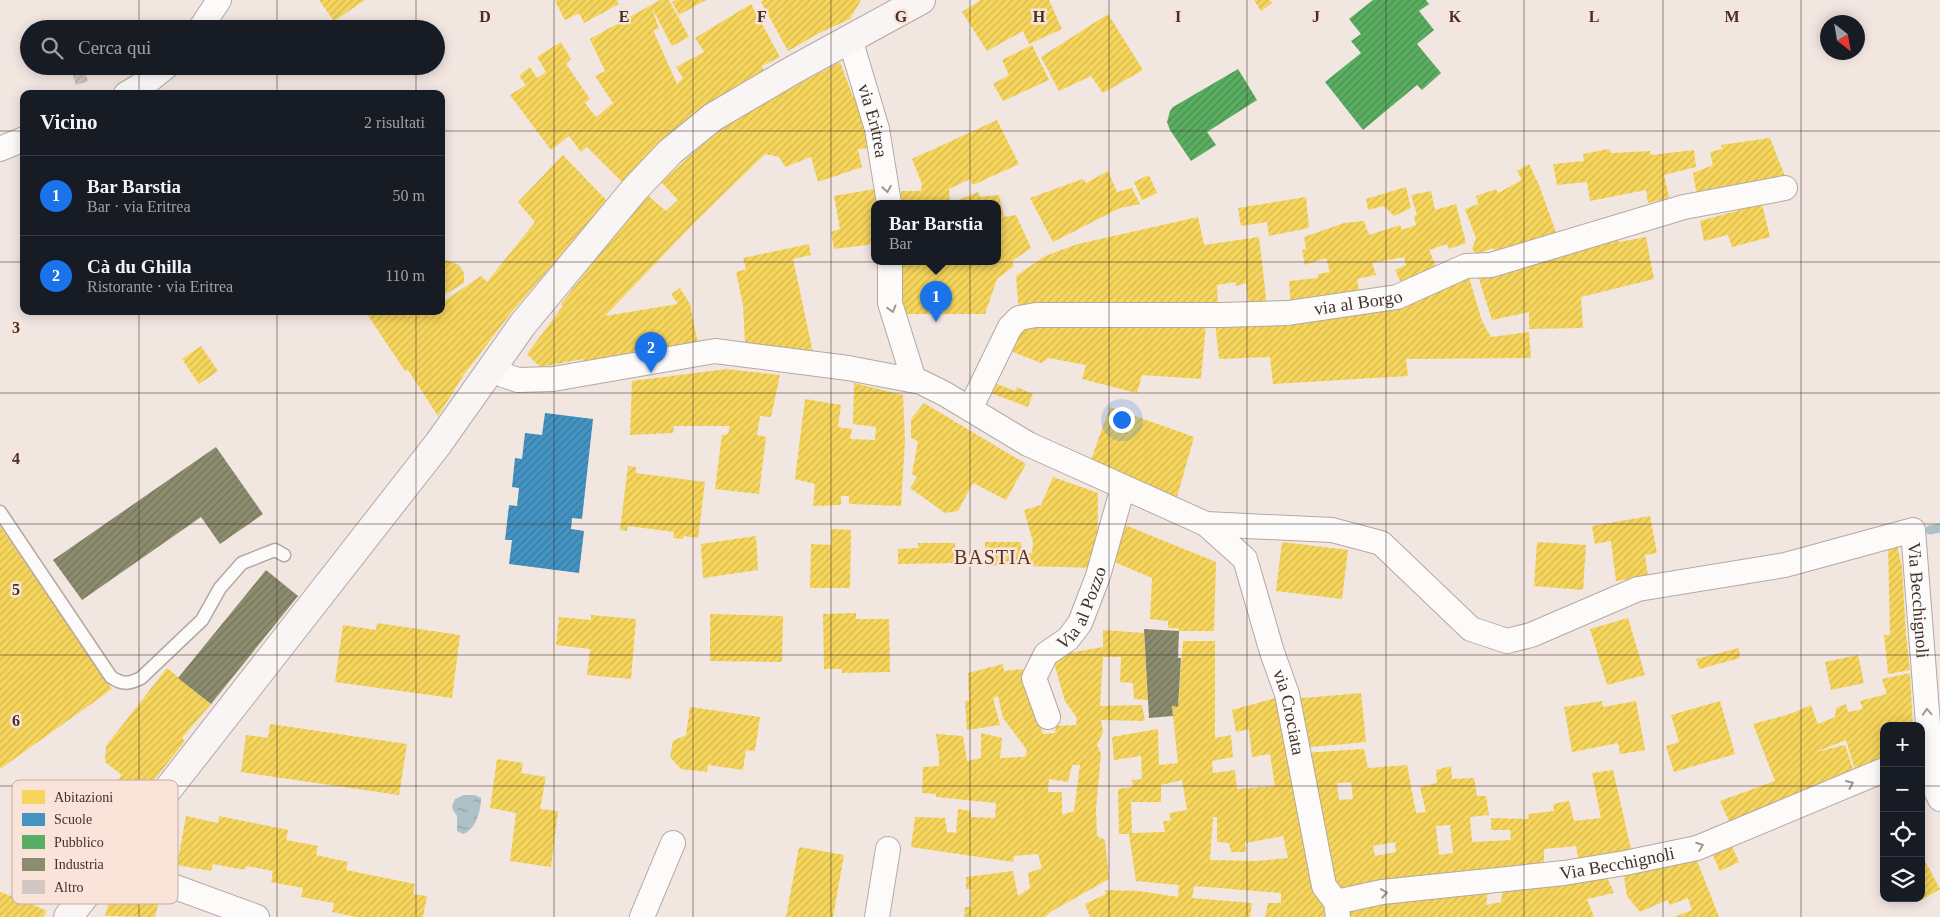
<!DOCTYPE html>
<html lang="it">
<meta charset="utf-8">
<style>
body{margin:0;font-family:Georgia,serif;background:#20242c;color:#f1f3f6}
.controls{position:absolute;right:15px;bottom:15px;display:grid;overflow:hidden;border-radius:10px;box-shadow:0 2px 12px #0003}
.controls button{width:45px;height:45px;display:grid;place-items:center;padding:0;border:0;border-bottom:1px solid #363941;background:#171b24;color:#f1f3f6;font:25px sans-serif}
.compass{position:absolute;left:1820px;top:15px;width:45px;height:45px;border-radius:50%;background:#171b24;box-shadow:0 2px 12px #0003;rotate:149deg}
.you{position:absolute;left:1121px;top:419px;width:18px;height:18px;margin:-12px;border:4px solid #fff;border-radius:50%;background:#1a73e8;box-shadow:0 0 0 8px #1a73e833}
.badge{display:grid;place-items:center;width:32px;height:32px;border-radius:50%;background:#1a73e8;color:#fff;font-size:16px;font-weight:700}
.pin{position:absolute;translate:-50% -41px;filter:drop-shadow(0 1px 2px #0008)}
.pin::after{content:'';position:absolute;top:26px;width:18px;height:15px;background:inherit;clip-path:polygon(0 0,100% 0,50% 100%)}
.popup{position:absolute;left:871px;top:200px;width:130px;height:65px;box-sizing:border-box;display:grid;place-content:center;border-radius:10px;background:#171b24;filter:drop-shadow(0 1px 4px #0005);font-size:16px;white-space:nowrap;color:#9ea1a6}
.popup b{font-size:19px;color:#f1f3f6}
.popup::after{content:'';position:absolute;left:50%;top:100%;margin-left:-10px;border:10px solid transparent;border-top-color:#171b24}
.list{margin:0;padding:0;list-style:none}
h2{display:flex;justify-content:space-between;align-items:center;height:65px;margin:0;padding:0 20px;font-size:21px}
h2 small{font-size:16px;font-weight:400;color:#9ea1a6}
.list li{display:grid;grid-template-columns:32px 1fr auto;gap:15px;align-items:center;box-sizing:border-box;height:80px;padding:0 20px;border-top:1px solid #363941}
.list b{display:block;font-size:19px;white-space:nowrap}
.list p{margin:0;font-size:16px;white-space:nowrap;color:#9ea1a6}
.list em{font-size:16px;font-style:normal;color:#9ea1a6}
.icon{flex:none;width:28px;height:28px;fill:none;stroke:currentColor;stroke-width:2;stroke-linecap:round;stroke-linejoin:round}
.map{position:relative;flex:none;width:1940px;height:917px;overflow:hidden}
.search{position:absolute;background:#171b24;box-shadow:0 2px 12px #0003;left:20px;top:20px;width:425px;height:55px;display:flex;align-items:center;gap:12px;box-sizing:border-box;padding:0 18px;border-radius:28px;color:#9ea1a6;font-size:19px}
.panel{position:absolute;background:#171b24;box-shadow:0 2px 12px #0003;left:20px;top:90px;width:425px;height:225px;border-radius:10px}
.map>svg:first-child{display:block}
.water{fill:url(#water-ripples)}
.homes{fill:url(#homes-hatch);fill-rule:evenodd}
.schools{fill:url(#schools-hatch)}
.public{fill:url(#public-hatch)}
.industry{fill:url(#industry-hatch)}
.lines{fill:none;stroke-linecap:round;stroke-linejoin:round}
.stream{stroke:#adc2c8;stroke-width:9}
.building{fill:url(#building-hatch)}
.lane-casing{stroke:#b4a8a3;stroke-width:15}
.street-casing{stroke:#b4a8a3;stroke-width:26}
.secondary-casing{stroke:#b4a8a3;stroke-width:30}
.lane{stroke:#fdfbfa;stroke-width:12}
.street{stroke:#fdfbfa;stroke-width:24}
.secondary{stroke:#faf5f5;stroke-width:28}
.oneway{stroke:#9f9693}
.grid{fill:none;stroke:#41322c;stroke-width:1;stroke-opacity:0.55}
.labels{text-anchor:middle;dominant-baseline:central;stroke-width:5;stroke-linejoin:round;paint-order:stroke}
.street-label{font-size:18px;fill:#41322c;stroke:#fae3d9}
.quarter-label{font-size:20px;letter-spacing:1px;fill:#533528;stroke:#fae3d9}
.key{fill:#fae3d9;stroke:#c2aea5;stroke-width:1}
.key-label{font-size:14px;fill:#41322c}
.grid-label{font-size:16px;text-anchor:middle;font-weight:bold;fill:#41322c;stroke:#fae3d9;stroke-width:5;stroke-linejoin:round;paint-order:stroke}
</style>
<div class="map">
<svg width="1940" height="917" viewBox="0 0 1940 917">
<defs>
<pattern id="water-ripples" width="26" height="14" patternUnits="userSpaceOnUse" patternTransform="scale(1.25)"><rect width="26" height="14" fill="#adc2c8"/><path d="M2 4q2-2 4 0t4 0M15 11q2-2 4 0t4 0" fill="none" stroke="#8e9ea3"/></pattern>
<pattern id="homes-hatch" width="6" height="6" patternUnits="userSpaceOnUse" patternTransform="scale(1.25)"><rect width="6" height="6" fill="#f6d55c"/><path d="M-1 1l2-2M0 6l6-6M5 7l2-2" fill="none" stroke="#d4b750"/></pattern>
<pattern id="schools-hatch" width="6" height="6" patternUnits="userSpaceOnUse" patternTransform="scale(1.25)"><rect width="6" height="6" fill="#4393c3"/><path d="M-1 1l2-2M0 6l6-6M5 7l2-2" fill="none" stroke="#3a799f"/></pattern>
<pattern id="public-hatch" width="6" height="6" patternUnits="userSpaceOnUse" patternTransform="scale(1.25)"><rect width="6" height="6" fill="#5aae61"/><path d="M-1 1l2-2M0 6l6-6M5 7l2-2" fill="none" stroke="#4c8e50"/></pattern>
<pattern id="industry-hatch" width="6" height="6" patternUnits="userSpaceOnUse" patternTransform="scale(1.25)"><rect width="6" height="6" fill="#8c8c6e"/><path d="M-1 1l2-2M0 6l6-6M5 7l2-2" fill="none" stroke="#74735b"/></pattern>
<pattern id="building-hatch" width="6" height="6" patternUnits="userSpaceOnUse" patternTransform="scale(1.25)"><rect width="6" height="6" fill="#d2c7c2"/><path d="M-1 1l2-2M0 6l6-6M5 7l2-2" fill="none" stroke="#b6aba7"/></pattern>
</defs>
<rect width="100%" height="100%" fill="#f2e6e1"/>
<path class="water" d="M464,795H475L481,798C481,810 476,830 463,834L457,831V816L453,810L452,806L455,799Z"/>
<g class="homes">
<polygon points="319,0 365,0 334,21"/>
<polygon points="557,0 617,0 619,4 584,23 579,13 565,20 555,1"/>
<polygon points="660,0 669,0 689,37 672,46 652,8 659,29 653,30 677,84 683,78 676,67 704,52 695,38 751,4 780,57 762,66 764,71 743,82 746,88 660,145 622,182 587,147 581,152 569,136 551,150 510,95 526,85 519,76 530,67 537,78 546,72 537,57 561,42 571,59 566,64 590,99 585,103 596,117 599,115 613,103 595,76 605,71 590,39"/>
<polygon points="676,0 706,0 679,15 672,2"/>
<polygon points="764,0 861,0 850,19 819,33 788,51 761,2"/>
<polygon points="981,0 1049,0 1062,29 1029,44 1023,31 987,51 962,12"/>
<polygon points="1254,0 1269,0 1272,3 1261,11"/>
<polygon points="1108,14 1143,70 1103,93 1091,76 1059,91 1041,57"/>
<polygon points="1032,45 1049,80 1003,101 993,84 1009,75 1002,60"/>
<polygon points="840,62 853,97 857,95 869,148 858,149 862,167 818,182 811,157 785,167 779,157 765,154 696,221 605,316 678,304 671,294 680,288 690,304 698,344 583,363 583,359 540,367 527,354 563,306 561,304 646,194 666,211 678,200 661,182 729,121"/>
<polygon points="997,120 1019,164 973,185 970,179 949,189 950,203 901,203 901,191 921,191 922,184 912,159"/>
<polygon points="1770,138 1786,179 1698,202 1693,173 1713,165 1710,152 1722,149 1721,145"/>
<polygon points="1609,149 1611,153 1650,151 1651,155 1694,150 1696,167 1664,175 1669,198 1648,203 1646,190 1590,201 1587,182 1557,185 1553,164 1584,161 1583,154"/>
<polygon points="563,155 607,201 511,313 463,376 438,416 408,370 405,371 365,311 423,311 425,314 429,311 441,311 441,303 481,276 487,282 535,222 518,202"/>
<polygon points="1529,164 1539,185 1558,238 1497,260 1493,248 1477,254 1472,249 1476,238 1465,209 1478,204 1476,196 1496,189 1498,193 1522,180 1517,171"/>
<polygon points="1108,171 1117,192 1132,188 1140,204 1120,208 1053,242 1030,198 1083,179 1086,183"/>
<polygon points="1149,175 1157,193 1142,200 1134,182"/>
<polygon points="1406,187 1411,208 1394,216 1384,206 1368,210 1366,199"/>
<polygon points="875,189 877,203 875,203 875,244 834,249 831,232 840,229 834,196"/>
<polygon points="1431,191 1435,210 1456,204 1466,243 1449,249 1447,244 1429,250 1438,271 1402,285 1395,270 1406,265 1404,257 1372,263 1376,275 1357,279 1360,295 1291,307 1289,281 1318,278 1318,274 1330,272 1326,258 1305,265 1302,250 1306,249 1304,237 1344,223 1364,221 1369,235 1400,225 1402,230 1416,225 1414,216 1417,215 1411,195"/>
<polygon points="978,192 980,197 999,195 1004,217 1016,215 1031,248 1012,261 1014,266 997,279 985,314 899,314 894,261 997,261 997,203 957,203 956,201"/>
<polygon points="1306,197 1309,228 1269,236 1267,222 1241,226 1238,208"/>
<polygon points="1762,204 1770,237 1732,247 1728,235 1704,241 1700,221"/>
<polygon points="1198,217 1204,245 1259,237 1267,306 1248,306 1246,283 1236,286 1235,282 1217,285 1218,309 1019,313 1016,276 1045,256 1078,244"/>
<polygon points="1613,234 1619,242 1646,237 1654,279 1581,297 1583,328 1529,329 1529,312 1492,320 1477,273"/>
<polygon points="809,244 811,255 793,259 815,362 745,343 743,305 736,272 746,269 743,258"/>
<polygon points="447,260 459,265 464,273 464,283 441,297 441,261"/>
<polygon points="1467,271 1482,321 1491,337 1529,332 1531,358 1406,359 1408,376 1273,384 1270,357 1219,359 1215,322 1390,308 1418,301 1416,292"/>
<polygon points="1206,324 1201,379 1142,375 1137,393 1082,379 1086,365 1049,358 1041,363 1010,351 1019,325"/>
<polygon points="201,346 218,371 199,384 182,359"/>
<polygon points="727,369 780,375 771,417 760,416 757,435 766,437 759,494 715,489 722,435 728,434 730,426 674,426 673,433 630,435 632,381"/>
<polygon points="992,382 1015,391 1017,387 1033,394 1028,407 988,392"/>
<polygon points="854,383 903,395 905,441 901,506 849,504 849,496 841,496 841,505 813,506 815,484 795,479 805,399 841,405 838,427 852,429 850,439 875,440 876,427 853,424"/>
<polygon points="924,403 1026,464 1006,500 973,483 958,511 945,513 910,488 917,477 912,474 918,441 911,438 911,419"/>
<polygon points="1110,407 1194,437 1177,497 1088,468"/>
<polygon points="628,466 636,467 636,473 705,482 698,538 684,536 683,539 673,538 674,532 628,526 627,531 620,530"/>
<polygon points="1053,477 1098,493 1097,568 985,565 985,542 1021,542 1022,554 1032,553 1033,542 1024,510 1041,505"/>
<polygon points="1650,516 1657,553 1645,555 1648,576 1616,581 1611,541 1595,544 1592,526"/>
<polygon points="1120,523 1216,562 1214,631 1179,631 1178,628 1168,628 1168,621 1150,619 1152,578 1105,558"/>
<polygon points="0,526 112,689 0,769"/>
<polygon points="831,529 851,530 850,588 810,588 811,544 831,545"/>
<polygon points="756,536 758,570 703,578 701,544"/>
<polygon points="1282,542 1348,550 1342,599 1276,591"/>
<polygon points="1537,542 1586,545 1583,590 1534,586"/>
<polygon points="918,543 955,543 956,563 898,564 898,549 918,548"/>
<polygon points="1888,544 1897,546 1902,567 1906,635 1910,670 1888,674 1884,635 1890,635"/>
<polygon points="856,613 856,619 889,619 890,672 842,673 842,669 824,669 823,614"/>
<polygon points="710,614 783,616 782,662 710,661"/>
<polygon points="591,615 636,619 631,679 587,675 590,649 556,645 559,617 591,620"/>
<polygon points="1628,618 1645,675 1607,685 1590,629"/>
<polygon points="377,623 460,635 452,698 335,682 343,625 376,630"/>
<path d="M1103,630L1144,633L1148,700L1134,699L1133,683L1120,682L1121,657H1103L1100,706L1142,705L1145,721L1101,720L1103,732L1097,745L1101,754L1096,809L1097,836L1105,840L1109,879L1052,911L1045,917H964L965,907H971V889H966V877L1013,871L1018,896L1030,888L1028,873L1042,868L1038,854L1014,856L1013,862L911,847L915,817L945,818L947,832L956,833L958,809L971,811V817L995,818L996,803L936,797V794L922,793L923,767L939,766V757L936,734L963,736L967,761L981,758V733L1002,738L1000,758L1025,757L1027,750L1003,718L998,696L993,698L1000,725L967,730L965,701L969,700L968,673L1003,664L1004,671L1023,669L1031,701L1043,734L1055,733L1056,726L1076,725L1077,718L1065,701L1052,656L1103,647ZM1072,765H1080L1074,811L1062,815V792H1048L1049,779L1068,782Z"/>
<path d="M1183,641H1215V738L1231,735L1233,757L1212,761L1213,773L1235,770L1237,789L1275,786L1270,754L1252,757L1249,729L1236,732L1232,710L1279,697L1322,903L1328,917H1265L1268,903H1281V893L1194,886L1192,898L1252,903L1250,917H1090L1085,904L1106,894L1105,890L1139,891L1178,897L1179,885L1136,881L1129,834H1119L1118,789L1133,787L1132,780L1142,779L1141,756L1114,760L1112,737L1158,729L1159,765L1178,763L1172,706L1178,707ZM1182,780L1187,810L1169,813L1171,821H1163L1165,832L1132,833L1131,802H1161V785ZM1213,817H1217V842L1229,843L1231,852H1246L1245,843L1283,836L1288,858L1257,861L1210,860Z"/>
<polygon points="1739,648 1740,658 1699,669 1696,659"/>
<polygon points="1858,655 1864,683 1831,690 1825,662"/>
<polygon points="167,668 211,704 182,738 185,741 90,860 87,857 63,887 50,887 39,878 122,775 105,762 106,746"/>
<polygon points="1910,673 1913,726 1884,726 1884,761 1856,773 1846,740 1816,752 1845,745 1855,775 1732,828 1720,801 1775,781 1753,724 1790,714 1811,705 1818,724 1835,717 1836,708 1846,704 1848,712 1863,709 1860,701 1887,694 1882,679"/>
<polygon points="1361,693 1366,742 1300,748 1292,699"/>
<polygon points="1602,701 1603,707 1636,701 1645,750 1620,754 1618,743 1572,752 1564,707"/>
<polygon points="1720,701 1735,754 1674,772 1666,746 1679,742 1671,715"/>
<polygon points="690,707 760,717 755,751 746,750 743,770 708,765 707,772 681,769 670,757 673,741 686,735"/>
<polygon points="270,724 407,744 399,795 241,772 246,735 268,738"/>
<path d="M1364,749L1368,768L1407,765L1416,813L1426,812L1420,787L1437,783L1436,770L1451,766L1452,779L1474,778L1477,796H1486L1489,815L1470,817L1472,842L1511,840L1510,830H1491V818L1529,819L1528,814L1554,811L1553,804L1569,801L1574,821L1601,818L1592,773L1613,770L1633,858L1580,868L1576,846L1544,849V871L1380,889L1331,887L1303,753ZM1351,782L1353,799L1339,800L1337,783ZM1450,825L1453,853L1439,855L1436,826ZM1395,842L1396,852L1375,856L1373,846Z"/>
<polygon points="497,759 523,763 521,773 546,777 540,809 558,811 551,867 510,861 516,813 490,808"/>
<polygon points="186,816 218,823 219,816 288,830 286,840 318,846 316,855 348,862 346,870 415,884 413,894 427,896 423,917 356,917 332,912 334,903 301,897 303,888 271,882 273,871 246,866 245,870 213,864 211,871 177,865"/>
<polygon points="1729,840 1739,862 1720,871 1710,849"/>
<polygon points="799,847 844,855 833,917 786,917"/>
<polygon points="1696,858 1719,917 1674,917 1692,910 1688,898 1670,905 1667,900 1640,912 1627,896 1623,870"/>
<polygon points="1924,859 1940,889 1920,901 1918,898 1921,898 1921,861"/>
<polygon points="1605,873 1614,893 1587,899 1594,917 1345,917 1344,902 1488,890 1486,905 1501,902 1503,888"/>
<polygon points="114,886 160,898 155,917 105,916"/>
<polygon points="0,892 22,900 47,911 43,917 0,917"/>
</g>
<polygon class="schools" points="545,413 593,419 582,519 572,518 571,529 584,531 579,573 509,564 512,540 505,540 509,505 517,506 519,488 512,487 515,458 522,459 525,433 542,435"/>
<g class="public">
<polygon points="1373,0 1426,0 1429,4 1419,11 1434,30 1417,44 1441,73 1422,90 1417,85 1363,130 1325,82 1361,53 1351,41 1361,34 1349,19"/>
<polygon points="1238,69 1257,100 1207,132 1216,145 1191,161 1170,130 1167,122 1170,111 1173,107"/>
</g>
<g class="industry">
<polygon points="216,447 263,514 220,544 201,517 82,600 53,560"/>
<polygon points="266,570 298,596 211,704 178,678"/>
<polygon points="1144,629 1179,631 1178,658 1181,658 1178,707 1172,706 1173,716 1149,718"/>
</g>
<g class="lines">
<polyline class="stream" points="1930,530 1940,528"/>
</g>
<polygon class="building" points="84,68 88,81 76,85 72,72"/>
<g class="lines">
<defs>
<path id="lane" d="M0,512L111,677C123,685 129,684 141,678L202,620L220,588L242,563L275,550L284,555"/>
<g id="street">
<polyline points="200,29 219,0"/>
<path id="s1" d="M850,39L877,129L889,203"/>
<polyline points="126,94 151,79 167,66"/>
<polyline points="0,149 24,139"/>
<polyline points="890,261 890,303 914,380"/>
<path id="s2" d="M491,368L503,375L518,380L553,379L715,351L848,368L921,382L945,394L1028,444L1206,524L1332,530L1381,543L1471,629L1507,641L1531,635L1638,589L1785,565L1913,530L1930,750L1921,754"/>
<path id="s3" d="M970,409L1010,327L1019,318L1036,315H1222L1288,313L1397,297L1466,266L1491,265L1684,207L1785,188"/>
<path id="s4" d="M1206,524L1245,559L1272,652L1287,694L1324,886L1336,902L1338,917"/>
<path id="s5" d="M1048,717L1034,678L1046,654L1068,639L1080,623L1098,576L1123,487"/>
<polyline points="1930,750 1937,793 1940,799"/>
<polyline points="113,861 156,880 257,917"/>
<path id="s6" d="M1336,902L1382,892L1564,873L1625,863L1697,848L1884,770"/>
<polyline points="642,917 673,843"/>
<polyline points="877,917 888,849"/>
</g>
<polyline id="secondary" points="68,917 438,444 523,324 634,190 670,152 713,117 793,70 921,0"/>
</defs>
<use href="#lane" class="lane-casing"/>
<use href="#street" class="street-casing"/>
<use href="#secondary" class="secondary-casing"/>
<use href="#lane" class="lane"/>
<use href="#street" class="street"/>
<use href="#secondary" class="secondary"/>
</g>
<defs><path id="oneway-chevron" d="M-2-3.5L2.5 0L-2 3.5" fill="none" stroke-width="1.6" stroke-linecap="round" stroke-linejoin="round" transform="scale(1.25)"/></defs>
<g class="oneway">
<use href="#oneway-chevron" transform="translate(887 189) rotate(81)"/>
<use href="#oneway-chevron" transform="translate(892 309) rotate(75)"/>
<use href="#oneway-chevron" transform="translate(1927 712) rotate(-94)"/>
<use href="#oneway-chevron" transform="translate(1850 784) rotate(-23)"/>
<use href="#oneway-chevron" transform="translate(1700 846) rotate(-20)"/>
<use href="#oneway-chevron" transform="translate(1384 893) rotate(-8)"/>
</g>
<path class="grid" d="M139,0V29M277,0V29M416,0V29M554,0V917M693,0V917M831,0V917M970,0V917M1109,0V917M1247,0V917M1386,0V917M1524,0V917M1663,0V917M1801,0V917M139,66V94M277,66V94M416,66V94M0,131H24M441,131H1940M0,262H24M441,262H1940M139,311V917M277,311V917M416,311V917M0,393H1940M0,524H1940M0,655H1940M0,786H1884M1921,786H1940"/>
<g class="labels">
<g class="street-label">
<text stroke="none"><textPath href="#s1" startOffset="85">via Eritrea</textPath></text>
<text stroke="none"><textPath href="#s3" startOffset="444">via al Borgo</textPath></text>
<text stroke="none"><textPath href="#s2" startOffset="1589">Via Becchignoli</textPath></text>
<text stroke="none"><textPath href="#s5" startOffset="129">Via al Pozzo</textPath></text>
<text stroke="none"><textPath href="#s4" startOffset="212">via Crociata</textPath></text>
<text stroke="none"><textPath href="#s6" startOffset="284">Via Becchignoli</textPath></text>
</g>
<g class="quarter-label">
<text x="993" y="557">BASTIA</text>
</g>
</g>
<rect x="12" y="780" width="166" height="124" rx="8" class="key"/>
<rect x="22" y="790" width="23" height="14" fill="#f6d55c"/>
<rect x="22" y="813" width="23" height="13" fill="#4393c3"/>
<rect x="22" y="835" width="23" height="14" fill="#5aae61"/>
<rect x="22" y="858" width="23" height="13" fill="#8c8c6e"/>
<rect x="22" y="880" width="23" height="14" fill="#d2c7c2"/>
<g class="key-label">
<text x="54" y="802">Abitazioni</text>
<text x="54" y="824">Scuole</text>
<text x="54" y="847">Pubblico</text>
<text x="54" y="869">Industria</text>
<text x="54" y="892">Altro</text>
</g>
<g class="grid-label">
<text x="485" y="22">D</text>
<text x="624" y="22">E</text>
<text x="762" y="22">F</text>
<text x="901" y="22">G</text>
<text x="1039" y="22">H</text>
<text x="1178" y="22">I</text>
<text x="1316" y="22">J</text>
<text x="1455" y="22">K</text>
<text x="1594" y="22">L</text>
<text x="1732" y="22">M</text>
<text x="16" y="333">3</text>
<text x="16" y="464">4</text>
<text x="16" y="595">5</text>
<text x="16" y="726">6</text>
</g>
</svg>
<div class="controls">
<button>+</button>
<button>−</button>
<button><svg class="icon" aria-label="locate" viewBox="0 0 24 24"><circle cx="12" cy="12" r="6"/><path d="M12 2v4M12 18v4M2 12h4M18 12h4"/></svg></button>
<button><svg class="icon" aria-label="layers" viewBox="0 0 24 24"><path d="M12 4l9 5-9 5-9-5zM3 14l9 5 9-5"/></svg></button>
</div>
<svg class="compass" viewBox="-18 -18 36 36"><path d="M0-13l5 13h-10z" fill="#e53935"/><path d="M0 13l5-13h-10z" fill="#9ea1a6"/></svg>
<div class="you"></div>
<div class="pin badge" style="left:936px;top:322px">1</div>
<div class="popup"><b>Bar Barstia</b>Bar</div>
<div class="pin badge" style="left:651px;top:373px">2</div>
<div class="search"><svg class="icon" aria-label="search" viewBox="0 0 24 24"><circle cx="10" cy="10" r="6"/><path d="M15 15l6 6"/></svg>Cerca qui</div>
<section class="panel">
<h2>Vicino<small>2 risultati</small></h2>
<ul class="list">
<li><span class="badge">1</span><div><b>Bar Barstia</b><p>Bar · via Eritrea</p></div><em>50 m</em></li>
<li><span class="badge">2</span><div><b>Cà du Ghilla</b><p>Ristorante · via Eritrea</p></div><em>110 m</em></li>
</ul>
</section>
</div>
